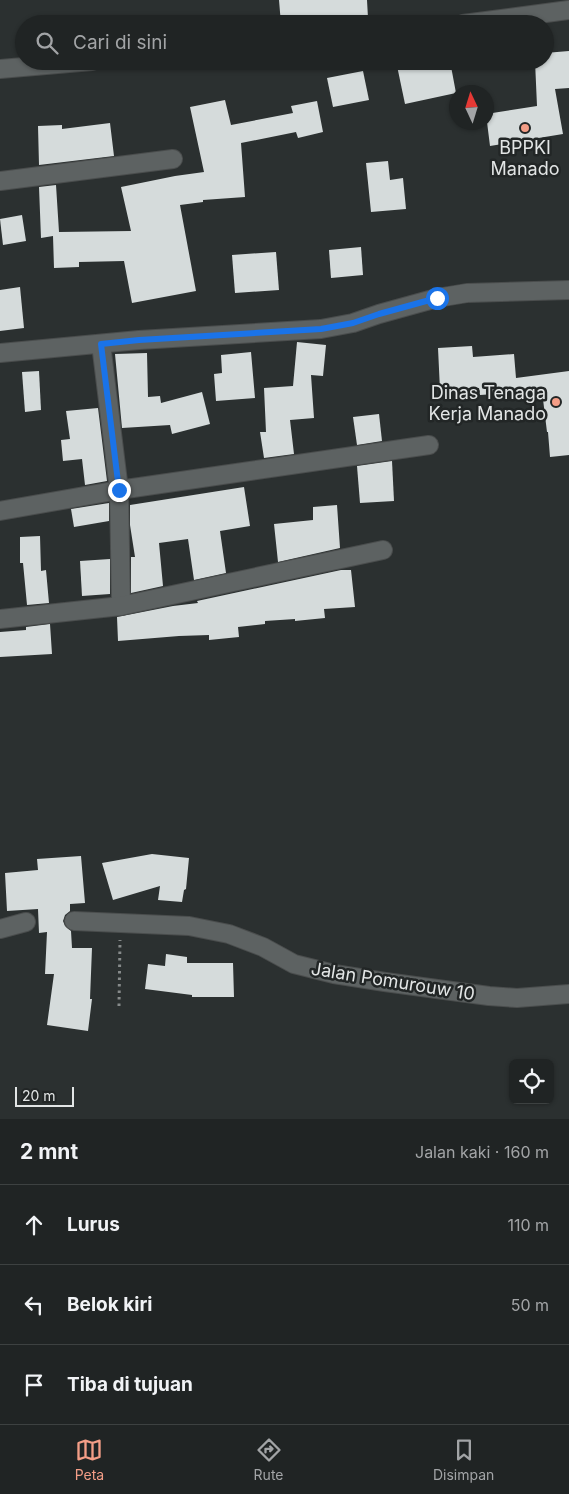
<!DOCTYPE html>
<html lang="id">
<meta charset="utf-8">
<style>
body{margin:0;font-family:Inter,sans-serif;background:#282c2c;color:#f1f3f6}
.controls{position:absolute;right:15px;bottom:15px;display:grid;overflow:hidden;border-radius:8px;box-shadow:0 1px 4px #0004}
.controls button{width:45px;height:45px;display:grid;place-items:center;padding:0;border:0;border-bottom:1px solid #3d4141;background:#202424;color:#f1f3f6;font:25px sans-serif}
.compass{position:absolute;left:449px;top:85px;width:45px;height:45px;border-radius:50%;background:#202424;box-shadow:0 1px 4px #0004;rotate:356deg}
.scale{position:absolute;left:15px;bottom:12px;width:59px;box-sizing:border-box;padding-left:5px;border:2px solid #e2e5e5;border-top:0;font-size:14px;line-height:18px;white-space:nowrap;color:#e2e5e5;-webkit-text-stroke:4px #222626;paint-order:stroke}
.stop{position:absolute;width:15px;height:15px;margin:-11px;border:4px solid #1a73e8;border-radius:50%;background:#fff}
.stop.end{background:#1a73e8;border-color:#fff;box-shadow:0 1px 5px #0008}
.list{margin:0;padding:0;list-style:none}
h2{display:flex;justify-content:space-between;align-items:center;height:65px;margin:0;padding:0 20px;font-size:21px}
h2 small{font-size:16px;font-weight:400;color:#a2a4a6}
.list li{display:grid;grid-template-columns:32px 1fr auto;gap:15px;align-items:center;box-sizing:border-box;height:80px;padding:0 20px;border-top:1px solid #3d4141}
.list b{display:block;font-size:19px;white-space:nowrap}
.list em{font-size:16px;font-style:normal;color:#a2a4a6}
.icon{flex:none;width:28px;height:28px;fill:none;stroke:currentColor;stroke-width:2;stroke-linecap:round;stroke-linejoin:round}
.map{position:relative;flex:none;width:569px;height:1119px;overflow:hidden}
.search{position:absolute;background:#202424;box-shadow:0 1px 4px #0004;left:15px;right:15px;top:15px;height:55px;display:flex;align-items:center;gap:12px;box-sizing:border-box;padding:0 18px;border-radius:28px;color:#a2a4a6;font-size:19px}
.sheet{height:305px;background:#202424}
nav{display:flex;justify-content:space-around;align-items:center;box-sizing:border-box;height:70px;border-top:1px solid #3d4141;background:#202424;font-size:14px;color:#a2a4a6}
nav a{display:grid;justify-items:center;gap:2px}
nav .on{color:#f49e87}
.map>svg:first-child{display:block}
.building{fill:#d5dbdb}
.lines{fill:none;stroke-linecap:round;stroke-linejoin:round}
.street-casing{stroke:#4a4d4d;stroke-width:20}
.path{stroke:#878b8b;stroke-width:3;stroke-dasharray:2.5 4;stroke-linecap:butt}
.street{stroke:#5d6262;stroke-width:18}
.route{stroke:#1a73e8;stroke-width:6}
.poi-dot{fill:#f49e87;stroke:#222626;stroke-width:2}
.labels{text-anchor:middle;dominant-baseline:central;stroke-width:5;stroke-linejoin:round;paint-order:stroke}
.poi-label{font-size:18px;fill:#e2e5e5;stroke:#222626}
.street-label{font-size:18px;fill:#e2e5e5;stroke:#222626}
</style>
<div class="map">
<svg width="569" height="1119" viewBox="0 0 569 1119">
<rect width="100%" height="100%" fill="#2b3030"/>
<g class="building">
<polygon points="279,0 367,0 368,18 357,18 357,24 281,24"/>
<polygon points="569,51 569,88 555,89 563,134 490,146 486,114 537,106 535,61 545,61 545,53"/>
<polygon points="396,61 450,61 456,93 405,104"/>
<polygon points="363,71 369,100 333,107 327,78"/>
<polygon points="225,100 231,125 293,113 291,106 317,101 323,132 298,138 296,132 241,143 245,197 203,200 203,202 180,205 196,291 132,303 124,261 79,262 79,267 54,268 53,236 41,238 39,187 56,185 59,232 131,231 121,187 175,176 204,172 190,107"/>
<polygon points="110,123 114,156 39,165 38,126 62,125 62,129"/>
<polygon points="388,161 390,180 403,178 406,209 371,212 366,163"/>
<polygon points="22,215 26,241 3,245 0,219"/>
<polygon points="361,247 363,275 331,278 329,250"/>
<polygon points="276,252 279,290 235,293 232,255"/>
<polygon points="20,287 24,328 0,331 0,290"/>
<polygon points="297,342 326,345 323,376 311,375 314,418 290,420 294,454 264,458 260,432 266,432 264,388 293,386"/>
<polygon points="472,346 473,357 514,354 516,378 569,371 569,455 550,457 548,432 547,432 542,391 480,395 479,388 440,390 438,348"/>
<polygon points="251,352 255,398 216,401 214,374 222,373 221,355"/>
<polygon points="147,353 148,397 160,396 161,403 202,392 210,424 172,434 170,425 122,428 115,354"/>
<polygon points="39,371 41,410 25,412 22,372"/>
<polygon points="98,408 107,481 85,485 82,459 63,461 61,440 70,439 66,411"/>
<polygon points="379,414 382,441 357,445 353,417"/>
<polygon points="392,461 394,501 360,503 357,466"/>
<polygon points="244,487 250,526 220,531 226,573 194,580 188,539 159,543 163,586 131,593 131,557 135,557 130,525 130,505"/>
<polygon points="109,503 109,521 74,527 71,509"/>
<polygon points="337,505 340,548 278,562 274,524 313,520 313,507"/>
<polygon points="40,536 41,571 46,570 49,603 27,605 23,563 20,563 20,537"/>
<polygon points="110,559 110,594 82,596 80,561"/>
<polygon points="341,570 351,570 355,607 324,609 325,618 295,621 295,619 265,621 265,624 238,627 239,637 209,640 209,635 179,636 118,641 117,617 173,606 198,603 197,601"/>
<polygon points="50,624 52,654 0,657 0,632 26,630 26,627"/>
<polygon points="152,854 189,858 186,889 184,890 182,902 158,900 160,886 113,900 102,863"/>
<polygon points="81,856 85,903 70,904 70,911 65,915 63,921 65,926 71,931 72,948 92,948 90,999 92,999 88,1031 47,1025 54,974 45,974 47,932 39,933 38,909 7,911 5,873 38,870 37,859"/>
<polygon points="166,954 187,957 187,963 233,963 234,997 192,997 192,995 145,989 148,964 165,966"/>
</g>
<g class="lines">
<defs>
<g id="street">
<polyline points="463,24 569,10"/>
<polyline points="0,69 92,61"/>
<polyline points="0,181 173,159"/>
<polyline points="101,344 119,490 121,606"/>
<polyline points="0,353 139,340 321,329 353,323 379,314 437,298 467,293 569,290"/>
<polyline points="0,511 119,490 429,445"/>
<polyline points="0,619 121,606 383,550"/>
<polyline points="74,921 189,926 229,934 263,947 294,964 334,974 385,982 489,996 517,998 569,994"/>
<polyline points="0,929 26,922"/>
</g>
</defs>
<use href="#street" class="street-casing"/>
<polyline class="path" points="119,1006 120,940"/>
<use href="#street" class="street"/>
</g>
<g class="lines">
<polyline class="route" points="119,490 101,344 139,340 321,329 353,323 379,314 437,298"/>
</g>
<g class="poi-dot">
<circle cx="525" cy="128" r="5"/>
<circle cx="556" cy="402" r="5"/>
</g>
<g class="labels">
<g class="poi-label">
<text x="525" y="147">BPPKI<tspan x="525" dy="21">Manado</tspan></text>
<text x="546" y="392" text-anchor="end">Dinas Tenaga<tspan x="546" dy="21">Kerja Manado</tspan></text>
</g>
<g class="street-label">
<text transform="translate(393 981) rotate(9)">Jalan Pomurouw 10</text>
</g>
</g>
</svg>
<div class="controls">
<button><svg class="icon" aria-label="locate" viewBox="0 0 24 24"><circle cx="12" cy="12" r="6"/><path d="M12 2v4M12 18v4M2 12h4M18 12h4"/></svg></button>
</div>
<svg class="compass" viewBox="-18 -18 36 36"><path d="M0-13l5 13h-10z" fill="#e53935"/><path d="M0 13l5-13h-10z" fill="#a2a4a6"/></svg>
<div class="scale">20 m</div>
<div class="stop" style="left:437px;top:298px"></div>
<div class="stop end" style="left:119px;top:490px"></div>
<div class="search"><svg class="icon" aria-label="search" viewBox="0 0 24 24"><circle cx="10" cy="10" r="6"/><path d="M15 15l6 6"/></svg>Cari di sini</div>
</div>
<section class="sheet">
<h2>2 mnt<small>Jalan kaki · 160 m</small></h2>
<ul class="list">
<li><svg class="icon" aria-label="ahead" viewBox="0 0 24 24"><path d="M12 20V5M6 11l6-6 6 6"/></svg><div><b>Lurus</b></div><em>110 m</em></li>
<li><svg class="icon" aria-label="left" viewBox="0 0 24 24"><path d="M17 20v-9H6M10 6l-5 5 5 5"/></svg><div><b>Belok kiri</b></div><em>50 m</em></li>
<li><svg class="icon" aria-label="arrive" viewBox="0 0 24 24"><path d="M6 21V4h12l-3 4 3 4H6"/></svg><div><b>Tiba di tujuan</b></div></li>
</ul>
</section>
<nav>
<a class="on"><svg class="icon" aria-label="map" viewBox="0 0 24 24"><path d="M3 6l6-2 6 2 6-2v14l-6 2-6-2-6 2zM9 4v14M15 6v14"/></svg>Peta</a>
<a><svg class="icon" aria-label="directions" viewBox="0 0 24 24"><path d="M12 3l9 9-9 9-9-9zM9 14v-3h6M13 9l2 2-2 2"/></svg>Rute</a>
<a><svg class="icon" aria-label="saved" viewBox="0 0 24 24"><path d="M7 4h10v16l-5-4-5 4z"/></svg>Disimpan</a>
</nav>
